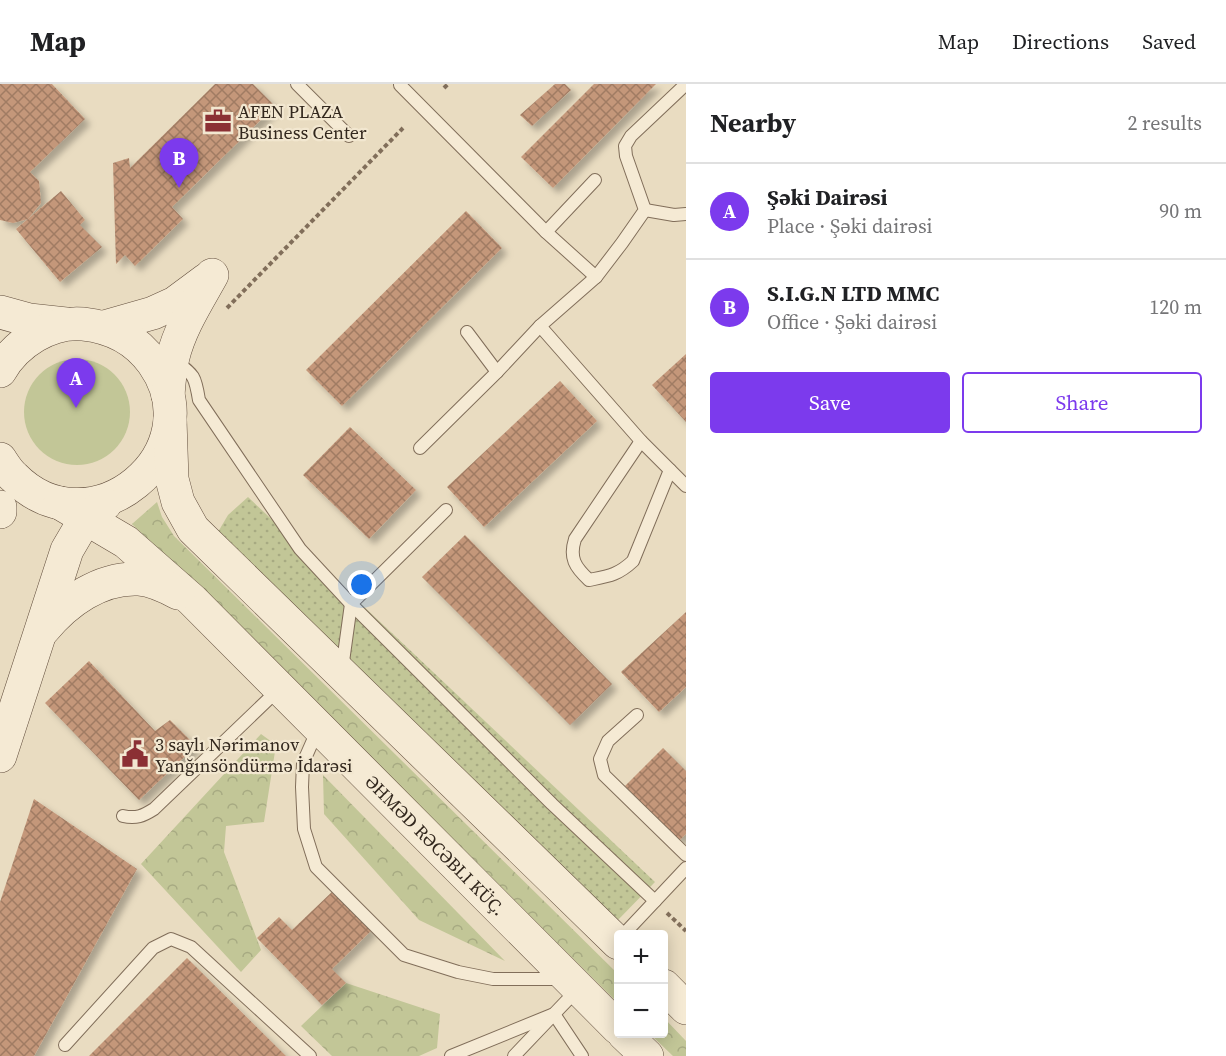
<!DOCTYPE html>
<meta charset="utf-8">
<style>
body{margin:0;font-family:"Source Serif 4",serif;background:#f6f6f6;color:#202124}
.controls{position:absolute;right:18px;bottom:18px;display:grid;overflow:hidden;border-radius:6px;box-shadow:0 3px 15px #0003}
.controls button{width:54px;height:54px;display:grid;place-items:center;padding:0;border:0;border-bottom:2px solid #e0e0e0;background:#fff;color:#202124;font:30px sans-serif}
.you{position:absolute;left:362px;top:501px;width:21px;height:21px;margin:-15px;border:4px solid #fff;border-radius:50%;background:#1a73e8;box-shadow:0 0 0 9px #1a73e833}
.badge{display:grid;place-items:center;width:39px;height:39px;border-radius:50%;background:#7c3aed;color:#fff;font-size:20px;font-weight:700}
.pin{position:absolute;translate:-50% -50px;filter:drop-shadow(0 2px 3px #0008)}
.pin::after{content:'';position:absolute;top:32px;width:21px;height:18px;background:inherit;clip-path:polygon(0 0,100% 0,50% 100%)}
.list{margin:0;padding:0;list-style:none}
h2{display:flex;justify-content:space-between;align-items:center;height:78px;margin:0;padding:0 24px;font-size:26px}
h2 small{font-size:20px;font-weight:400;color:#757577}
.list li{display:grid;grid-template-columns:39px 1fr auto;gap:18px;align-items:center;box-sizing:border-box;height:96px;padding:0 24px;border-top:2px solid #e0e0e0}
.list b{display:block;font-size:22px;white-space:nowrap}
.list p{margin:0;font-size:20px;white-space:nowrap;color:#757577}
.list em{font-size:20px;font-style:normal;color:#757577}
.actions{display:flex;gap:12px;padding:18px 24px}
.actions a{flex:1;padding:14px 0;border:2px solid #7c3aed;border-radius:6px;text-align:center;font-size:21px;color:#7c3aed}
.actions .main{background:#7c3aed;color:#fff}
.map{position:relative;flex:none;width:686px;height:972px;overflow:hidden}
header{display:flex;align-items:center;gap:36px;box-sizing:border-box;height:84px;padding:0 30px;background:#fff;border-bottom:2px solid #e0e0e0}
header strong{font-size:28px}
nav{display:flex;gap:33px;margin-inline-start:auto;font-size:21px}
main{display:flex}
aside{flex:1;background:#fff}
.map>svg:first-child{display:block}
.grass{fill:#c2c697}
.forest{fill:url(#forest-crowns)}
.park{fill:url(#park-dots)}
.building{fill:url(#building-cross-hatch);filter:url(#shadow)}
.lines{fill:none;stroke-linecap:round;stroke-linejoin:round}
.service-casing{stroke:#816e5a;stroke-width:14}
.secondary-casing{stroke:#634f3e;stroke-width:34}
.path{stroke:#816e5a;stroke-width:4;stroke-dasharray:4.5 3;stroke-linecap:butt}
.service{stroke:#f5ead4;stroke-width:12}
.secondary{stroke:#f5ead4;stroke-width:33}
.labels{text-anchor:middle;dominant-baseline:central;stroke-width:4.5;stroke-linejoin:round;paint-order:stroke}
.poi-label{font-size:18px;fill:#32271d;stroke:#f2e7d0;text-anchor:start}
.street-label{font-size:18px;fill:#32271d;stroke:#f2e7d0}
</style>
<header>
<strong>Map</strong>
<nav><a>Map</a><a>Directions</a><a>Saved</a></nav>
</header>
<main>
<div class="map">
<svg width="686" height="972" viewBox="0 0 686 972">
<defs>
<pattern id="forest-crowns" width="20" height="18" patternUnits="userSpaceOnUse" patternTransform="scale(1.5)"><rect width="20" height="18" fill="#c2c697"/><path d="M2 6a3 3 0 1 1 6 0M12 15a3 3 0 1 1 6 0" fill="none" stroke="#a7aa82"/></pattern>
<pattern id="park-dots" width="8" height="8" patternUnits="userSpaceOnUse" patternTransform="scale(1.5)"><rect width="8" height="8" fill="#c2c697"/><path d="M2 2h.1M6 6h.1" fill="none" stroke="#a7aa82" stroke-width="1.8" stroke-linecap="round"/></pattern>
<pattern id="building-cross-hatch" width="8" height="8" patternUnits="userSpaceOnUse" patternTransform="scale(1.5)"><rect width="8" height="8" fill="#c4977a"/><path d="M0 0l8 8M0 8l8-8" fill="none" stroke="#a07b63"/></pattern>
<filter id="shadow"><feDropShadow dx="5.5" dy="5.5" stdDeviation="3" flood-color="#0004"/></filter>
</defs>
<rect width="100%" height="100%" fill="#e9dcc1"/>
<circle class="grass" cx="77" cy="328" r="53"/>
<g class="forest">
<polygon points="157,418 162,433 174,452 618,890 618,919 132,440"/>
<polygon points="261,650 276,661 264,738 226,742 224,768 261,866 241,888 141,780"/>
<polygon points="323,691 505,877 419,836 324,730"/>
<polygon points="346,899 440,930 437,964 419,972 332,972 301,942"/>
<polygon points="664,934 686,957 686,972 673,972 650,950 664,950"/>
</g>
<polygon class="park" points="248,413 655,798 616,838 218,448 228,431"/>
<g class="building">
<polygon points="0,0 52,0 85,35 30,88 39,97 41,119 28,135 13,139 0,136"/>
<polygon points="215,0 253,0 275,22 172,123 183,135 135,182 125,171 116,180 113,79 129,74 130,84"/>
<polygon points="555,0 565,0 571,6 532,42 520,31"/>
<polygon points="594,0 656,0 553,104 521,73"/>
<polygon points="61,107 85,136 80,141 102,163 60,198 16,145"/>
<polygon points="466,127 502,164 342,322 306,286"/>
<polygon points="686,270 686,338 652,301"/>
<polygon points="560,297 597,337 484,443 447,403"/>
<polygon points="350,343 416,406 369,455 303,391"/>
<polygon points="465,451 612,600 570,641 422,493"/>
<polygon points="686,528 686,603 659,628 621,588"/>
<polygon points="89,577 155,647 170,636 196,662 139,716 45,619"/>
<polygon points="663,664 686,687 686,750 679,757 625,702"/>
<polygon points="34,715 137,785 34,972 0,972 0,818"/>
<polygon points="334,806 372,846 332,885 346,899 322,921 257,854 279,833 292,846"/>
<polygon points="187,874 286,972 89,972"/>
</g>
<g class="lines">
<defs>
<g id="service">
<polyline points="297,0 349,52"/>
<polyline points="400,1 546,148 596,193"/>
<polyline points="645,126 674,131 686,130"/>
<polyline points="546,148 595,96"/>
<polyline points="540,242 641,357 686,402"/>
<polyline points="467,248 497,288"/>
<path d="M174,276C194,291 195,291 199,316L300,465L351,520L552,720L655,817"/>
<path d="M641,357L575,455C569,474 575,483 589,496C609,492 618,491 633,477L670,386"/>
<polyline points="420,364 497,288 540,242 596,193 622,159 645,126 626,72 625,62 631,52 686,0"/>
<polyline points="342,585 351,520 446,426"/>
<polyline points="637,631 608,657 600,675 604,691 686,771"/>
<polyline points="318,645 303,679 302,703 304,745 316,783 404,871 458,888 493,895 560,895"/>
<path d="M123,732C136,735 143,732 154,725L278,606"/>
<polyline points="624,850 686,784"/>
<polyline points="65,961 153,864 171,855 191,863 310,972"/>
<polyline points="451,972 554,930 577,906"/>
<polyline points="514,972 554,930 582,972"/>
</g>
<g id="secondary">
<polyline points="0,228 29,236 66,240"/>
<polyline points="104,243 153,229 175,219 206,196"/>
<path d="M0,287C16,259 50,237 83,240C112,243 136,255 153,279C216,368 91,471 14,393C8,388 4,381 0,375"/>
<path d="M168,311C169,299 170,285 173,273C180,244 197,218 212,191"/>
<polyline points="170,336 172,395 178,418 193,445 618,859"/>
<path id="s1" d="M60,419L126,458L192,516L618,944"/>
<polyline points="0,423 0,428"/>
<path d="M43,546C66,518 100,493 139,495C152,496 167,503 178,509"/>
<polyline points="0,672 67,466 84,437 105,420"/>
<polyline points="664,902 686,924"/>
<polyline points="624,950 647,972"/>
</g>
</defs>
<use href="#service" class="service-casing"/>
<use href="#secondary" class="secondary-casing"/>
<g class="path">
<polyline points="444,4 448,0"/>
<polyline points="227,224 403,44"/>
<polyline points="667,829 686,847"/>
</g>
<use href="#service" class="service"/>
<use href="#secondary" class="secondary"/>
</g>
<defs>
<symbol id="office-bare" viewBox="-9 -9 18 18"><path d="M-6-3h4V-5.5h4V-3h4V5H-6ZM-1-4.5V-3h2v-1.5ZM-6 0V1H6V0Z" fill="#8b3034" stroke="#f2e7d0" stroke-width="2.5" paint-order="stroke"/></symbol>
<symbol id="civic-bare" viewBox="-9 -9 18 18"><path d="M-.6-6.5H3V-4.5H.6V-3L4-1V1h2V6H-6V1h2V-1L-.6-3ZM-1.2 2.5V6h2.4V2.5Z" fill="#8b3034" stroke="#f2e7d0" stroke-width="2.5" paint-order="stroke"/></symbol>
</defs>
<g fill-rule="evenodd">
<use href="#office-bare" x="199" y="18" width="38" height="38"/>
<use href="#civic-bare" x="116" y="651" width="38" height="38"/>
</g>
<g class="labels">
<g class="poi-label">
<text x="238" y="27">AFEN PLAZA<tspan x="238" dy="21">Business Center</tspan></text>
<text x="155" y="660">3 saylı Nərimanov<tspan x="155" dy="21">Yanğınsöndürmə İdarəsi</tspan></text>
</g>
<g class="street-label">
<text stroke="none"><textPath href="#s1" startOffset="510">ƏHMƏD RƏCƏBLI KÜÇ.</textPath></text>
</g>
</g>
</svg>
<div class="controls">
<button>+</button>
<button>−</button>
</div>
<div class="you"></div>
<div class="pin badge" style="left:76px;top:324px">A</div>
<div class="pin badge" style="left:179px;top:104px">B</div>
</div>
<aside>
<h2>Nearby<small>2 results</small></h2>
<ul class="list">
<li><span class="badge">A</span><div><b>Şəki Dairəsi</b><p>Place · Şəki dairəsi</p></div><em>90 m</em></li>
<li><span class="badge">B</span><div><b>S.I.G.N LTD MMC</b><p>Office · Şəki dairəsi</p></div><em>120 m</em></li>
</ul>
<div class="actions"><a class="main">Save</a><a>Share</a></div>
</aside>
</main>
